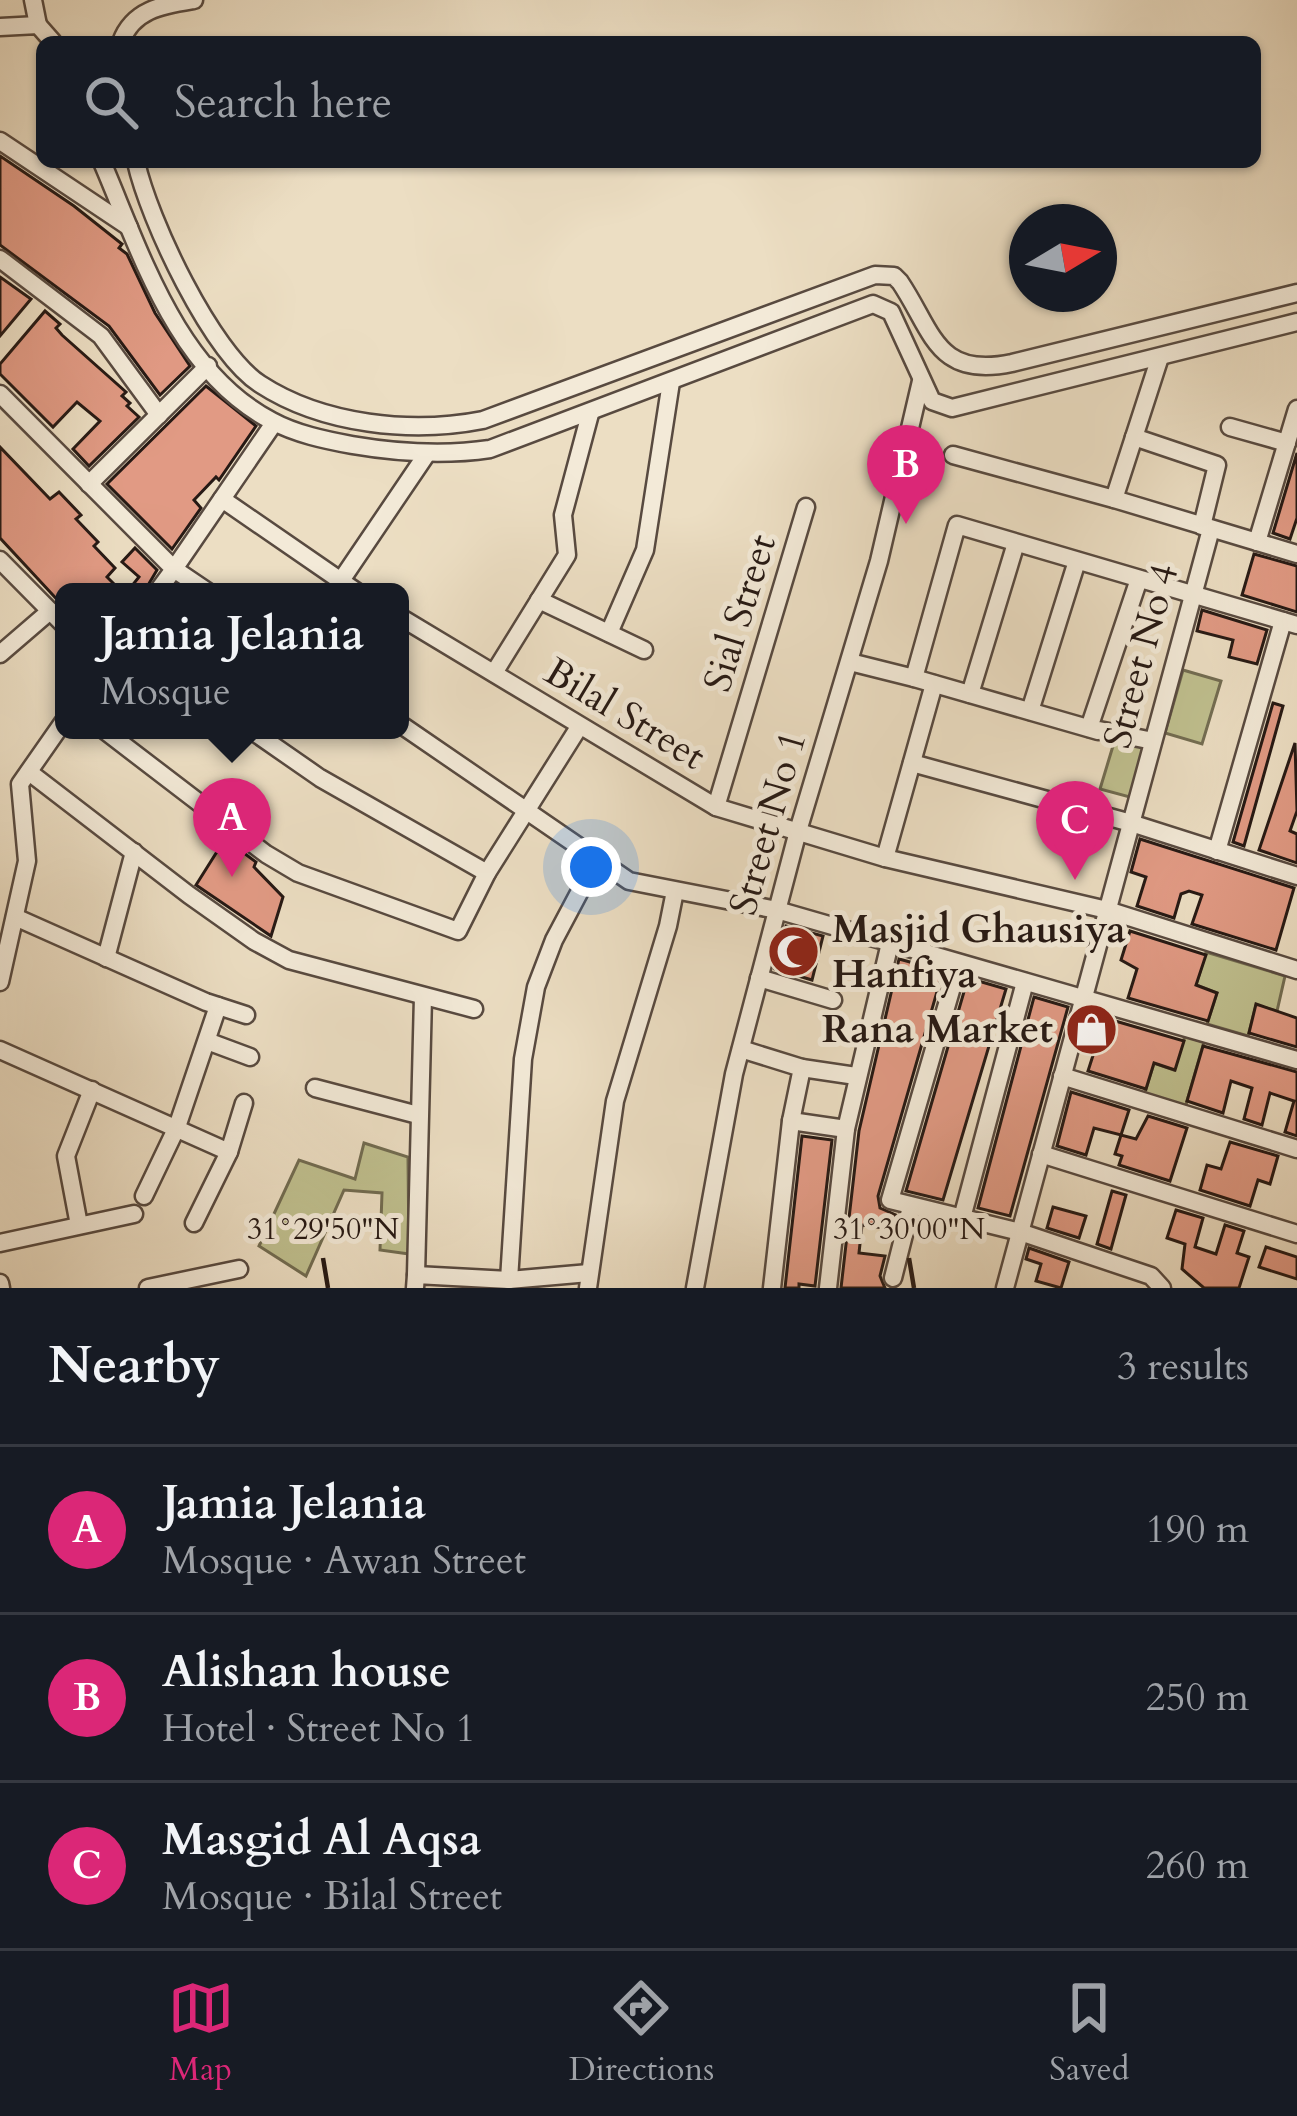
<!DOCTYPE html>
<meta charset="utf-8">
<style>
body{margin:0;font-family:Cardo,serif;background:#20242c;color:#f1f3f6}
.compass{position:absolute;left:1009px;top:204px;width:108px;height:108px;border-radius:50%;background:#171b24;box-shadow:0 3px 9px #0004;rotate:80deg}
.you{position:absolute;left:591px;top:867px;width:42px;height:42px;margin:-30px;border:9px solid #fff;border-radius:50%;background:#1a73e8;box-shadow:0 0 0 18px #1a73e833}
.badge{display:grid;place-items:center;width:78px;height:78px;border-radius:50%;background:#db2777;color:#fff;font-size:39px;font-weight:700}
.pin{position:absolute;translate:-50% -99px;filter:drop-shadow(0 3px 6px #0008)}
.pin::after{content:'';position:absolute;top:63px;width:42px;height:36px;background:inherit;clip-path:polygon(0 0,100% 0,50% 100%)}
.popup{position:absolute;left:55px;top:583px;width:354px;height:156px;box-sizing:border-box;display:grid;place-content:center;border-radius:18px;background:#171b24;filter:drop-shadow(0 3px 9px #0005);font-size:39px;white-space:nowrap;color:#9ea1a6}
.popup b{font-size:45px;color:#f1f3f6}
.popup::after{content:'';position:absolute;left:50%;top:100%;margin-left:-24px;border:24px solid transparent;border-top-color:#171b24}
.list{margin:0;padding:0;list-style:none}
h2{display:flex;justify-content:space-between;align-items:center;height:156px;margin:0;padding:0 48px;font-size:51px}
h2 small{font-size:39px;font-weight:400;color:#9ea1a6}
.list li{display:grid;grid-template-columns:78px 1fr auto;gap:36px;align-items:center;box-sizing:border-box;height:168px;padding:0 48px;border-top:3px solid #363941}
.list b{display:block;font-size:45px;white-space:nowrap}
.list p{margin:0;font-size:39px;white-space:nowrap;color:#9ea1a6}
.list em{font-size:39px;font-style:normal;color:#9ea1a6}
.icon{flex:none;width:66px;height:66px;fill:none;stroke:currentColor;stroke-width:2;stroke-linecap:round;stroke-linejoin:round}
.map{position:relative;flex:none;width:1297px;height:1288px;overflow:hidden}
.search{position:absolute;background:#171b24;box-shadow:0 3px 9px #0004;left:36px;right:36px;top:36px;height:132px;display:flex;align-items:center;gap:30px;box-sizing:border-box;padding:0 42px;border-radius:18px;color:#9ea1a6;font-size:45px}
.sheet{height:660px;background:#171b24}
nav{display:flex;justify-content:space-around;align-items:center;box-sizing:border-box;height:168px;border-top:3px solid #363941;background:#171b24;font-size:33px;color:#9ea1a6}
nav a{display:grid;justify-items:center;gap:6px}
nav .on{color:#db2777}
.map>svg:first-child{display:block}
.green{fill:#bfbf8e;stroke:#726c51;stroke-width:3}
.building{fill:#e19a84;stroke:#261914;stroke-width:3}
.lines{fill:none;stroke-linecap:round;stroke-linejoin:round}
.minor-casing{stroke:#584a40;stroke-width:21}
.minor{stroke:#f3ead8;stroke-width:16}
.ticks{fill:none;stroke:#261914;stroke-width:4.5}
.labels{text-anchor:middle;dominant-baseline:central;stroke-width:10;stroke-linejoin:round;paint-order:stroke}
.street-label{font-size:39px;fill:#261914;stroke:#f3ead8}
.poi-label{font-size:39px;font-weight:bold;fill:#261914;stroke:#f3ead8;text-anchor:start}
.ticks-label{font-size:30px;text-anchor:middle;fill:#261914;stroke:#f3ead8;stroke-width:10;stroke-linejoin:round;paint-order:stroke}
</style>
<div class="map">
<svg width="1297" height="1288" viewBox="0 0 1297 1288">
<rect width="100%" height="100%" fill="#ecdec3"/>
<filter id="stains"><feTurbulence type="fractalNoise" baseFrequency=".00167" numOctaves="4"/><feColorMatrix values="0 0 0 0 .2 0 0 0 0 .09 0 0 0 0 .02 0 0 0 .5 -.17"/></filter>
<radialGradient id="worn" r=".72"><stop offset=".6" stop-color="#630" stop-opacity="0"/><stop offset="1" stop-color="#630" stop-opacity=".3"/></radialGradient>
<g class="green">
<polygon points="1183,670 1221,681 1202,744 1165,733"/>
<polygon points="1116,736 1153,741 1137,799 1100,789"/>
<polygon points="1206,952 1285,976 1277,1011 1256,1005 1248,1036 1207,1024 1217,993 1196,985"/>
<polygon points="1185,1036 1204,1042 1185,1108 1144,1095 1154,1063 1174,1070"/>
<polygon points="364,1143 408,1157 409,1254 380,1250 382,1193 344,1190 306,1276 259,1246 299,1160 355,1179"/>
</g>
<g class="building">
<polygon points="0,156 74,206 122,244 119,248 127,254 155,313 190,366 160,395 109,326 0,245"/>
<polygon points="0,277 31,299 0,336"/>
<polygon points="45,311 60,324 56,328 62,335 126,392 122,396 130,403 127,406 139,417 89,466 73,449 100,421 77,402 53,427 0,374 0,364"/>
<polygon points="206,386 256,426 219,480 216,477 194,500 201,508 172,549 107,484"/>
<polygon points="0,447 50,499 59,492 81,515 76,519 98,542 94,546 115,568 107,577 122,592 64,592 64,607 0,538"/>
<polygon points="1297,453 1297,518 1290,539 1273,533"/>
<polygon points="135,548 157,570 144,592 127,592 139,577 122,562"/>
<polygon points="1254,554 1297,566 1297,612 1242,595"/>
<polygon points="1202,610 1267,630 1257,664 1229,657 1233,640 1197,631"/>
<polygon points="1273,703 1283,706 1244,846 1233,842"/>
<polygon points="1295,743 1297,811 1290,831 1297,834 1297,863 1259,850"/>
<polygon points="225,839 256,862 254,867 283,897 271,936 196,885"/>
<polygon points="1140,839 1294,888 1276,950 1192,924 1202,895 1189,891 1181,894 1174,918 1137,906 1146,877 1131,872"/>
<polygon points="786,926 823,936 812,980 775,969"/>
<polygon points="1130,931 1206,955 1196,985 1217,993 1208,1021 1128,998 1137,969 1121,960"/>
<polygon points="899,959 943,971 878,1196 880,1208 896,1215 892,1229 862,1225 859,1253 885,1256 880,1276 885,1288 841,1288 859,1131"/>
<polygon points="968,978 1006,989 943,1200 906,1191"/>
<polygon points="1034,997 1068,1007 1010,1216 978,1208"/>
<polygon points="1256,1004 1297,1018 1297,1047 1249,1033"/>
<polygon points="1105,1018 1184,1041 1175,1070 1154,1063 1146,1089 1088,1071"/>
<polygon points="1203,1046 1297,1072 1297,1136 1285,1132 1294,1101 1270,1093 1262,1125 1244,1119 1252,1088 1231,1081 1223,1113 1187,1101"/>
<polygon points="1071,1092 1129,1110 1121,1135 1094,1128 1086,1155 1057,1146"/>
<polygon points="1148,1116 1187,1128 1170,1181 1119,1165 1122,1156 1115,1154 1121,1135 1136,1139"/>
<polygon points="802,1136 832,1140 815,1286 799,1284 799,1288 785,1288"/>
<polygon points="1230,1142 1278,1156 1270,1184 1258,1180 1250,1206 1200,1190 1207,1165 1221,1169"/>
<polygon points="1112,1191 1126,1195 1111,1249 1097,1244"/>
<polygon points="1053,1207 1086,1216 1079,1238 1047,1228"/>
<polygon points="1176,1210 1203,1218 1195,1247 1216,1254 1225,1225 1244,1231 1237,1253 1249,1257 1239,1288 1204,1288 1182,1269 1185,1244 1167,1238"/>
<polygon points="1266,1247 1297,1257 1297,1279 1259,1267"/>
<polygon points="1029,1248 1069,1262 1061,1288 1036,1281 1041,1264 1026,1259"/>
</g>
<g class="lines">
<defs>
<g id="minor">
<polyline points="33,0 38,25"/>
<polyline points="0,27 38,25 53,42"/>
<path d="M121,42C133,9 163,5 194,0"/>
<polyline points="0,141 129,227"/>
<path d="M102,162C141,253 177,372 272,421C296,434 325,440 352,445C399,453 443,456 490,449L873,304L891,312L932,401L952,408L1297,322"/>
<path d="M136,162C149,220 211,352 260,384C323,425 412,434 483,420L875,275L894,276L900,282C933,331 936,379 1012,363L1297,293"/>
<polyline points="0,259 101,336 159,415"/>
<polyline points="1160,357 1114,499 1297,554"/>
<polyline points="0,394 174,569 157,592"/>
<polyline points="1230,427 1287,443"/>
<polyline points="1134,437 1217,465 1202,526"/>
<polyline points="953,455 1114,499"/>
<polyline points="89,484 208,366"/>
<polyline points="222,499 357,592"/>
<polyline points="1257,542 1297,409"/>
<polyline points="0,560 64,625"/>
<polyline points="1139,579 1089,728 1153,741"/>
<polyline points="340,582 426,455"/>
<polyline points="208,592 174,569 274,423"/>
<polyline points="539,600 644,650"/>
<polyline points="400,617 716,807 885,858 1107,910 1297,970"/>
<polyline points="609,633 645,550 671,382"/>
<polyline points="0,654 50,611"/>
<polyline points="850,662 914,678 957,525 1297,625"/>
<polyline points="494,673 567,555 563,515 590,414"/>
<polyline points="914,678 1098,731"/>
<polyline points="970,694 1016,543"/>
<polyline points="1030,711 1077,561"/>
<polyline points="400,724 629,881 777,910 1297,1060"/>
<polyline points="104,730 266,854 298,873 458,931 487,873"/>
<polyline points="251,730 320,778 487,873 579,727"/>
<polyline points="912,763 1131,823 1297,876"/>
<polyline points="29,772 189,895 254,941 289,960 474,1009"/>
<polyline points="716,807 806,507"/>
<polyline points="1217,851 1283,621"/>
<polyline points="885,858 934,684"/>
<polyline points="15,917 206,1002 246,1015"/>
<polyline points="106,958 134,852"/>
<polyline points="959,963 890,1200 1020,1232 1151,1276 1162,1288"/>
<polyline points="759,978 833,1000"/>
<polyline points="0,982 27,861 20,784 64,721"/>
<polyline points="207,1041 250,1057"/>
<polyline points="741,1049 802,1068 791,1121 772,1288"/>
<polyline points="0,1050 229,1152 194,1223"/>
<polyline points="802,1068 856,1076"/>
<polyline points="1062,1076 1297,1149"/>
<polyline points="315,1088 418,1115"/>
<polyline points="791,1121 846,1129"/>
<polyline points="229,1152 244,1103"/>
<polyline points="1041,1154 1297,1234"/>
<polyline points="144,1196 177,1127 218,1006"/>
<polyline points="962,1218 1025,982"/>
<polyline points="79,1225 66,1156 92,1090"/>
<polyline points="0,1243 134,1214"/>
<polyline points="416,1275 423,997"/>
<polyline points="893,1278 911,1207"/>
<polyline points="509,1280 523,1059 536,987 554,940 597,859"/>
<polyline points="0,1283 1,1288"/>
<polyline points="148,1288 239,1269"/>
<polyline points="415,1288 416,1275 509,1280 589,1273"/>
<polyline points="588,1288 615,1101 668,926 675,891"/>
<polyline points="695,1288 734,1074 798,831 879,561 921,381"/>
<polyline points="828,1288 846,1129 890,943"/>
<polyline points="1005,1288 1211,529"/>
</g>
</defs>
<use href="#minor" class="minor-casing"/>
<use href="#minor" class="minor"/>
</g>
<path class="ticks" d="M323,1258L328,1288M909,1258L914,1288"/>
<defs>
<symbol id="mosque-disc" viewBox="-11 -11 22 22"><circle r="9.5" fill="#8f2418" stroke="#f3ead8"/><path d="M3.5-4.9A6 6 0 1 0 3.5 4.9A5 5 0 1 1 3.5-4.9Z" fill="#fff"/></symbol>
<symbol id="shop-disc" viewBox="-11 -11 22 22"><circle r="9.5" fill="#8f2418" stroke="#f3ead8"/><path d="M-5-2.5h2.3a2.7 3.5 0 0 1 5.4 0H5L5.5 6h-11ZM-1.5-2.5h3a1.5 2.3 0 0 0-3 0Z" fill="#fff"/></symbol>
</defs>
<g fill-rule="evenodd">
<use href="#mosque-disc" x="764" y="922" width="59" height="59"/>
<use href="#shop-disc" x="1062" y="1000" width="59" height="59"/>
</g>
<g class="labels">
<g class="street-label">
<text transform="translate(740 613) rotate(-73)">Sial Street</text>
<text transform="translate(1141 656) rotate(-75)">Street No 4</text>
<text transform="translate(625 714) rotate(31)">Bilal Street</text>
<text transform="translate(768 823) rotate(-74)">Street No 1</text>
</g>
<g class="poi-label">
<text x="832" y="929">Masjid Ghausiya<tspan x="832" dy="45">Hanfiya</tspan></text>
<text x="1053" y="1029" text-anchor="end">Rana Market</text>
</g>
</g>
<g class="ticks-label">
<text x="323" y="1239">31°29'50"N</text>
<text x="909" y="1239">31°30'00"N</text>
</g>
<rect width="100%" height="100%" filter="url(#stains)"/>
<rect width="100%" height="100%" fill="url(#worn)"/>
</svg>
<svg class="compass" viewBox="-18 -18 36 36"><path d="M0-13l5 13h-10z" fill="#e53935"/><path d="M0 13l5-13h-10z" fill="#9ea1a6"/></svg>
<div class="you"></div>
<div class="pin badge" style="left:232px;top:877px">A</div>
<div class="popup"><b>Jamia Jelania</b>Mosque</div>
<div class="pin badge" style="left:906px;top:524px">B</div>
<div class="pin badge" style="left:1075px;top:880px">C</div>
<div class="search"><svg class="icon" aria-label="search" viewBox="0 0 24 24"><circle cx="10" cy="10" r="6"/><path d="M15 15l6 6"/></svg>Search here</div>
</div>
<section class="sheet">
<h2>Nearby<small>3 results</small></h2>
<ul class="list">
<li><span class="badge">A</span><div><b>Jamia Jelania</b><p>Mosque · Awan Street</p></div><em>190 m</em></li>
<li><span class="badge">B</span><div><b>Alishan house</b><p>Hotel · Street No 1</p></div><em>250 m</em></li>
<li><span class="badge">C</span><div><b>Masgid Al Aqsa</b><p>Mosque · Bilal Street</p></div><em>260 m</em></li>
</ul>
</section>
<nav>
<a class="on"><svg class="icon" aria-label="map" viewBox="0 0 24 24"><path d="M3 6l6-2 6 2 6-2v14l-6 2-6-2-6 2zM9 4v14M15 6v14"/></svg>Map</a>
<a><svg class="icon" aria-label="directions" viewBox="0 0 24 24"><path d="M12 3l9 9-9 9-9-9zM9 14v-3h6M13 9l2 2-2 2"/></svg>Directions</a>
<a><svg class="icon" aria-label="saved" viewBox="0 0 24 24"><path d="M7 4h10v16l-5-4-5 4z"/></svg>Saved</a>
</nav>
